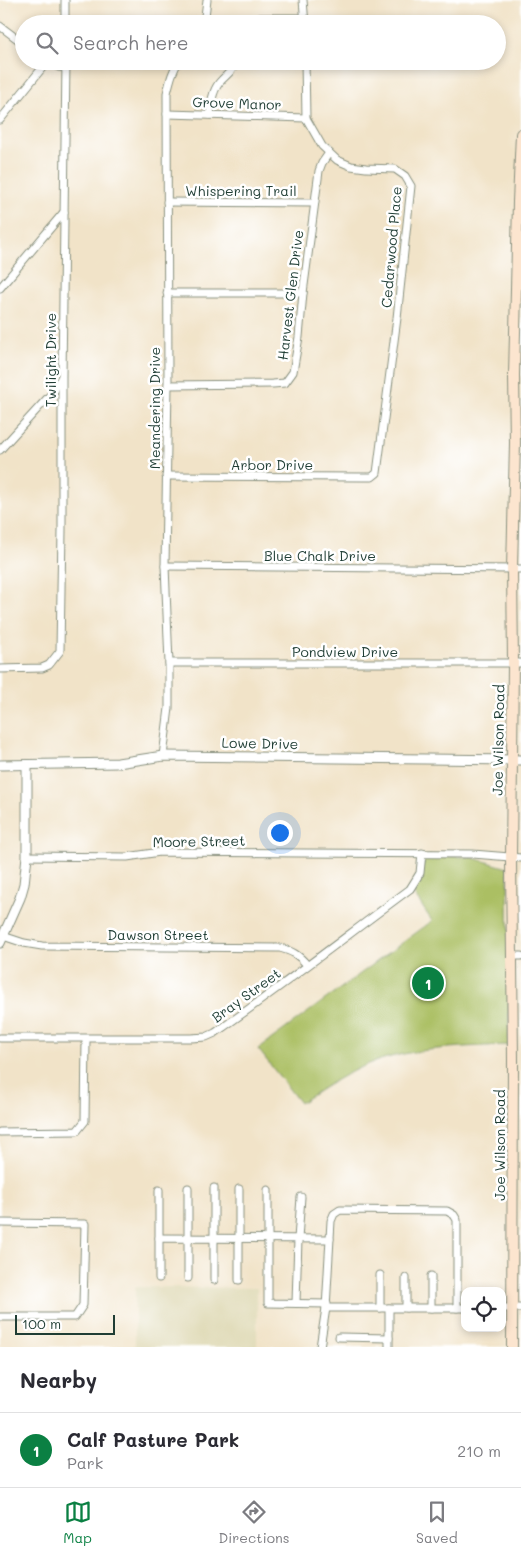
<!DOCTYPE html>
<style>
body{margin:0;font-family:Mali,sans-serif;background:#f2f2f3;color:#2b2b33}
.controls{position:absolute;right:15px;bottom:15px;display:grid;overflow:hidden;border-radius:10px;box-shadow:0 2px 8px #0003}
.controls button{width:45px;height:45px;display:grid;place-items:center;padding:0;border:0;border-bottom:1px solid #e1e1e2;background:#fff;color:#2b2b33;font:25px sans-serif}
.scale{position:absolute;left:15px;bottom:12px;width:100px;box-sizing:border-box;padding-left:5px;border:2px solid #1f3d34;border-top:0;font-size:14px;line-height:18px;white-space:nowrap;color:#1f3d34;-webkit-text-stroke:4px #fff;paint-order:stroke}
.you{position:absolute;left:279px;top:832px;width:18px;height:18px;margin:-12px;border:4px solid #fff;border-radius:50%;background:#1a73e8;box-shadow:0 0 0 8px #1a73e833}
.badge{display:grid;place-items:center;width:32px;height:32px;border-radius:50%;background:#0b8043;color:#fff;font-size:16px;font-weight:700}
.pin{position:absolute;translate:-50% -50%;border:2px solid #fff;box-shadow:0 1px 5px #0006}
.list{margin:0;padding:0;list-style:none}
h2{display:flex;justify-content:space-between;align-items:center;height:65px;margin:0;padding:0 20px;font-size:21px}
h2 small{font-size:16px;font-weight:400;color:#7c7c81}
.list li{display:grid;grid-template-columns:32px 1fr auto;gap:15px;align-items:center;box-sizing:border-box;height:75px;padding:0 20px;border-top:1px solid #e1e1e2}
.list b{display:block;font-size:19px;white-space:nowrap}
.list p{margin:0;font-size:16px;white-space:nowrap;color:#7c7c81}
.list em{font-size:16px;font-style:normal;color:#7c7c81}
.icon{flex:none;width:28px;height:28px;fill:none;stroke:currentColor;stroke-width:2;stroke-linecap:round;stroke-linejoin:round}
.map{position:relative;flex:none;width:521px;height:1347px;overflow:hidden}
.search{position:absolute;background:#fff;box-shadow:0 2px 8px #0003;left:15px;right:15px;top:15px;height:55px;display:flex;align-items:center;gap:12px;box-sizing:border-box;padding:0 18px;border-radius:28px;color:#7c7c81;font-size:19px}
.sheet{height:140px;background:#fff}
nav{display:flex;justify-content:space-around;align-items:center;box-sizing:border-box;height:70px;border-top:1px solid #e1e1e2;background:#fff;font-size:14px;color:#7c7c81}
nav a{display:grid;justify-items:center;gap:2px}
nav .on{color:#0b8043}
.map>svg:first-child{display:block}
.built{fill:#e1dcba}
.green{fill:#abbf64;stroke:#657e4c}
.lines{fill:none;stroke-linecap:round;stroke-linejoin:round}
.minor-casing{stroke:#88907e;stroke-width:9}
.tertiary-casing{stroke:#88907e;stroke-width:11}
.secondary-casing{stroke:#88907e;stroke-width:12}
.minor{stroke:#fff;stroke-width:7}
.tertiary{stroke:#fff;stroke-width:9}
.secondary{stroke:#fce5cf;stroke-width:10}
.labels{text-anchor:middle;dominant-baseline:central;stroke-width:5;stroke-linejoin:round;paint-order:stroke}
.street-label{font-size:14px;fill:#1f3d34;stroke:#fff}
</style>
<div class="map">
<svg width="521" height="1347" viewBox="0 0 521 1347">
<rect width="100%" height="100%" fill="#fff"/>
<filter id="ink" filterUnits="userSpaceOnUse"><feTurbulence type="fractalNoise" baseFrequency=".02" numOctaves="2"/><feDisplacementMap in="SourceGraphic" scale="10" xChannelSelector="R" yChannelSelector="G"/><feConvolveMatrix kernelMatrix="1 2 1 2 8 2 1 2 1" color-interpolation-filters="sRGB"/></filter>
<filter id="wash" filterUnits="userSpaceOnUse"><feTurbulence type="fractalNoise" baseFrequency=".0096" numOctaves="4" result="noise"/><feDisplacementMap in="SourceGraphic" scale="20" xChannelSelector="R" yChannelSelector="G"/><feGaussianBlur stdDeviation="1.12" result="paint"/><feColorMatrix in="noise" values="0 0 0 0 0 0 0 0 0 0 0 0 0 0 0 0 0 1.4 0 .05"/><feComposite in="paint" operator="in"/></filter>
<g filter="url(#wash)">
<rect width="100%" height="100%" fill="#f1e3c8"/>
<polygon class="built" points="135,1287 257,1288 257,1347 135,1347"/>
<path class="green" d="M429,856L470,857L508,868L509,1045C466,1047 422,1047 380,1060C351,1069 325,1087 300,1103L258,1049L432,921L412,891L425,860Z"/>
</g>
<g filter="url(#ink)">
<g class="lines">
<defs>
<g id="minor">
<polyline points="65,0 65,24"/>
<polyline points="303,0 305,24"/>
<polyline points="204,24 207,0"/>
<polyline points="251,24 254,20 260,18 305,18"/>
<polyline points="0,26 24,44"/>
<polyline points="45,61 59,67 66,68"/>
<polyline points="167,114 306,118"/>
<path d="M210,115C211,104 212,92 219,83C226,74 231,74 237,61"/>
<polyline points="0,120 47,62"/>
<polyline points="167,202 314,203"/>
<polyline points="0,288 64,212"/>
<polyline points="167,293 303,293"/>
<polyline points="168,385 273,384 285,383 293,372 299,337 303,293 319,171 322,163 329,153"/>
<polyline points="0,450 53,392 61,378"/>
<polyline points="166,476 365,477 372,477 377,473 397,318 411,186 405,176 395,169 366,168 351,166 337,160 322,146 306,118 305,61"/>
<polyline points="165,566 521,569"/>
<polyline points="169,663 521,663"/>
<polyline points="0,669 42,668 49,665 60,651 62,530 62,377 66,61"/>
<path d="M163,756L169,708V663L165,566L168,385L167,93C170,81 172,71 179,61"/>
<polyline points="27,856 127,857 160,852 302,853 473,854 521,858"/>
<path d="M3,936L24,943L42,946L280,948C292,951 299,955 307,965"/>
<polyline points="512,956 521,956"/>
<path d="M0,1038H191L206,1037L215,1033C281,987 345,937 410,889L420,873L422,853"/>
<polyline points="0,1132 77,1131 85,1121 86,1039"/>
<polyline points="268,1190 268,1303 327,1304"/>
<polyline points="0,1223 85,1224 83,1305 75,1317 0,1317"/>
<polyline points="159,1238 159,1190"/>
<polyline points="380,1275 380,1308"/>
<polyline points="431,1276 431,1308"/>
<polyline points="159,1278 159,1238 330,1239"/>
<polyline points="188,1278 188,1188"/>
<polyline points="406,1278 406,1308"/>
<polyline points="214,1280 214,1188"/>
<polyline points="239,1280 239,1189"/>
<polyline points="296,1303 298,1239 301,1197"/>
<polyline points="326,1308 331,1221 334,1214 340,1210 447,1211 454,1215 457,1220 457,1308"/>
<polyline points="502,1308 521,1308"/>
<polyline points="339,1337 389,1338"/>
<polyline points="320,1347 326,1308 465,1308"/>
<polyline points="389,1347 389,1308"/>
</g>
<g id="tertiary">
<polyline points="0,765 118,763 163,756 521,760"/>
<polyline points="0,943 20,898 24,884 27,856 27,765"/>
</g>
<polyline id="secondary" points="512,1347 513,1060 511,858 513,663 512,569 515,443 514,376 518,202 521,134"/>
</defs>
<use href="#minor" class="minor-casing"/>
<use href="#tertiary" class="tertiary-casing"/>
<use href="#secondary" class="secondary-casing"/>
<use href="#minor" class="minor"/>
<use href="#tertiary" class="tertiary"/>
<use href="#secondary" class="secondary"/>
</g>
</g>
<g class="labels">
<g class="street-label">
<text transform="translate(237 103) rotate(2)">Grove Manor</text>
<text x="241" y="190">Whispering Trail</text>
<text transform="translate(391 247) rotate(-85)">Cedarwood Place</text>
<text transform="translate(290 295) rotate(-83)">Harvest Glen Drive</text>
<text transform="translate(50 360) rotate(-90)">Twilight Drive</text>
<text transform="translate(154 408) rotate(-90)">Meandering Drive</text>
<text x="272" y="464">Arbor Drive</text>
<text x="320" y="555">Blue Chalk Drive</text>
<text x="345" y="651">Pondview Drive</text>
<text transform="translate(498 740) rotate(-89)">Joe Wilson Road</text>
<text transform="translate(260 743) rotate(1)">Lowe Drive</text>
<text transform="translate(199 841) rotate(-1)">Moore Street</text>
<text x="158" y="934">Dawson Street</text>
<text transform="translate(246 995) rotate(-36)">Bray Street</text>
<text transform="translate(499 1145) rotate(-90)">Joe Wilson Road</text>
</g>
</g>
</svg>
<div class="controls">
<button><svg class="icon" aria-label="locate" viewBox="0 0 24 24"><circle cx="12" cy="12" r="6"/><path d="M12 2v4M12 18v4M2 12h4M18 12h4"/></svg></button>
</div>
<div class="scale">100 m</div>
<div class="you"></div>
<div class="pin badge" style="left:428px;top:983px">1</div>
<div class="search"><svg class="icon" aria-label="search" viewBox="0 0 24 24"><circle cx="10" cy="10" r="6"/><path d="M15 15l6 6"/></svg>Search here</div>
</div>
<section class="sheet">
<h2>Nearby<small></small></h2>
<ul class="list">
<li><span class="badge">1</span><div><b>Calf Pasture Park</b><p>Park</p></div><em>210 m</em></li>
</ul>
</section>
<nav>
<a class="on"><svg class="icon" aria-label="map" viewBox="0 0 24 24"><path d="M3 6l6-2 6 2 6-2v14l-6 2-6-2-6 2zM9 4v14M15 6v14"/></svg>Map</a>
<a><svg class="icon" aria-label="directions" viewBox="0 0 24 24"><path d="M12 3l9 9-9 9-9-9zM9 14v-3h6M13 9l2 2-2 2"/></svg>Directions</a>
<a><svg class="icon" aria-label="saved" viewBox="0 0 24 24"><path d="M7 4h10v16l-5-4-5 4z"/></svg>Saved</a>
</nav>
